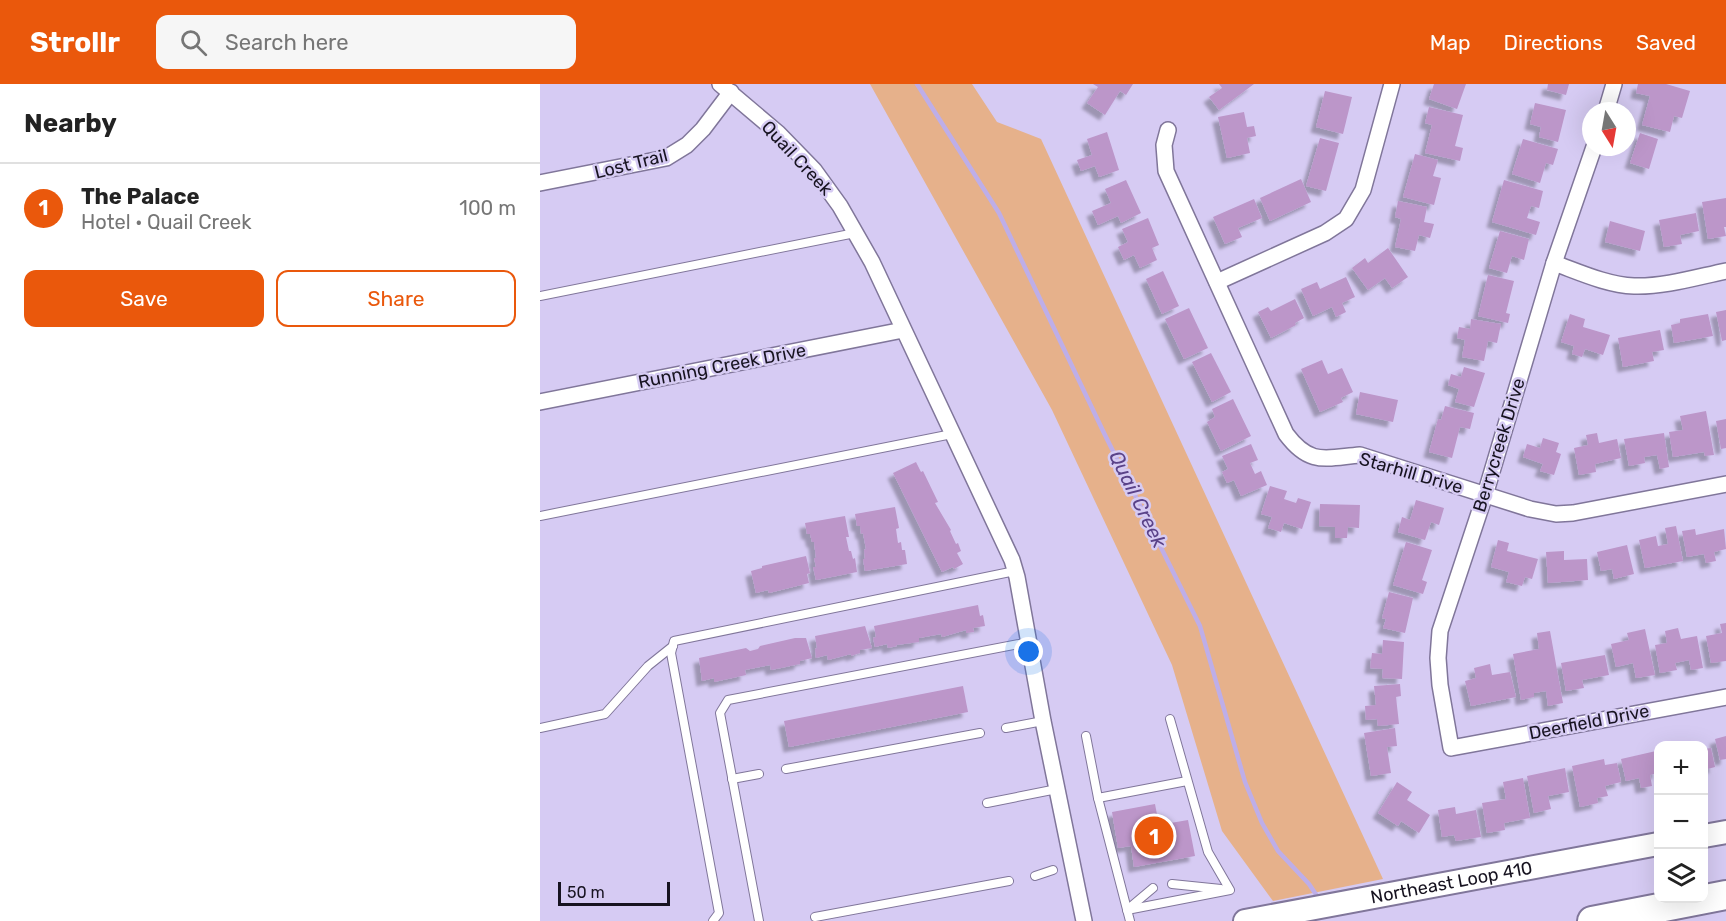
<!DOCTYPE html>
<meta charset="utf-8">
<style>
body{margin:0;font-family:Rubik,sans-serif;background:#f6f6f6;color:#222}
.controls{position:absolute;right:18px;bottom:18px;display:grid;overflow:hidden;border-radius:12px;box-shadow:0 6px 24px #0002}
.controls button{width:54px;height:54px;display:grid;place-items:center;padding:0;border:0;border-bottom:2px solid #e0e0e0;background:#fff;color:#222;font:30px sans-serif}
.compass{position:absolute;left:1042px;top:18px;width:54px;height:54px;border-radius:50%;background:#fff;box-shadow:0 6px 24px #0002;rotate:169deg}
.scale{position:absolute;left:18px;bottom:15px;width:112px;box-sizing:border-box;padding-left:6px;border:3px solid #171320;border-top:0;font-size:16px;line-height:21px;white-space:nowrap;color:#171320;-webkit-text-stroke:4px #d6cbf3;paint-order:stroke}
.you{position:absolute;left:489px;top:568px;width:21px;height:21px;margin:-15px;border:4px solid #fff;border-radius:50%;background:#1a73e8;box-shadow:0 0 0 9px #1a73e833}
.badge{display:grid;place-items:center;width:39px;height:39px;border-radius:50%;background:#ea580c;color:#fff;font-size:20px;font-weight:700}
.pin{position:absolute;translate:-50% -50%;border:3px solid #fff;box-shadow:0 2px 6px #0006}
.list{margin:0;padding:0;list-style:none}
h2{display:flex;justify-content:space-between;align-items:center;height:78px;margin:0;padding:0 24px;font-size:26px}
h2 small{font-size:20px;font-weight:400;color:#767676}
.list li{display:grid;grid-template-columns:39px 1fr auto;gap:18px;align-items:center;box-sizing:border-box;height:90px;padding:0 24px;border-top:2px solid #e0e0e0}
.list b{display:block;font-size:22px;white-space:nowrap}
.list p{margin:0;font-size:20px;white-space:nowrap;color:#767676}
.list em{font-size:20px;font-style:normal;color:#767676}
.actions{display:flex;gap:12px;padding:18px 24px}
.actions a{flex:1;padding:14px 0;border:2px solid #ea580c;border-radius:12px;text-align:center;font-size:21px;color:#ea580c}
.actions .main{background:#ea580c;color:#fff}
.icon{flex:none;width:33px;height:33px;fill:none;stroke:currentColor;stroke-width:2;stroke-linecap:round;stroke-linejoin:round}
.map{position:relative;flex:none;width:1186px;height:837px;overflow:hidden}
header{display:flex;align-items:center;gap:36px;box-sizing:border-box;height:84px;padding:0 30px;background:#ea580c;color:#fff}
header strong{font-size:28px}
nav{display:flex;gap:33px;margin-inline-start:auto;font-size:21px}
.search{width:420px;height:54px;background:#f6f6f6;display:flex;align-items:center;gap:15px;box-sizing:border-box;padding:0 21px;border-radius:12px;color:#767676;font-size:22px}
main{display:flex}
aside{flex:1;background:#fff}
.map>svg:first-child{display:block}
.green{fill:#e6b18b}
.lines{fill:none;stroke-linecap:round;stroke-linejoin:round}
.stream{stroke:#beaee8;stroke-width:4.5}
.building{fill:#bc96c9;filter:url(#shadow)}
.lane-casing{stroke:#80769a;stroke-width:10}
.street-casing{stroke:#80769a;stroke-width:18}
.secondary-casing{stroke:#80769a;stroke-width:26}
.highway-casing{stroke:#80769a;stroke-width:32}
.lane{stroke:#fff;stroke-width:8}
.street{stroke:#fff;stroke-width:15}
.secondary{stroke:#fff;stroke-width:22}
.highway{stroke:#fff;stroke-width:28}
.labels{text-anchor:middle;dominant-baseline:central;stroke-width:5;stroke-linejoin:round;paint-order:stroke}
.street-label{font-size:18px;fill:#171320;stroke:#d6cbf3}
.water-label{font-size:20px;font-style:italic;fill:#5a4288;stroke:#d6cbf3}
</style>
<header>
<strong>Strollr</strong>
<div class="search"><svg class="icon" aria-label="search" viewBox="0 0 24 24"><circle cx="10" cy="10" r="6"/><path d="M15 15l6 6"/></svg>Search here</div>
<nav><a>Map</a><a>Directions</a><a>Saved</a></nav>
</header>
<main>
<aside>
<h2>Nearby<small></small></h2>
<ul class="list">
<li><span class="badge">1</span><div><b>The Palace</b><p>Hotel · Quail Creek</p></div><em>100 m</em></li>
</ul>
<div class="actions"><a class="main">Save</a><a>Share</a></div>
</aside>
<div class="map">
<svg width="1186" height="837" viewBox="0 0 1186 837">
<defs>
<filter id="shadow"><feDropShadow dx="-5.5" dy="5.5" stdDeviation="1.5" flood-color="#0004"/></filter>
</defs>
<rect width="100%" height="100%" fill="#d6cbf3"/>
<polygon class="green" points="330,0 432,0 457,38 501,55 843,795 733,817 682,747 632,581 512,326"/>
<g class="lines">
<polyline class="stream" points="377,0 459,129 564,349 660,542 705,698 722,739 738,767 769,800 779,815"/>
</g>
<g class="building">
<polygon points="553,0 593,0 586,11 580,7 565,31 547,19 558,3"/>
<polygon points="679,0 714,0 679,26 669,13 682,4"/>
<polygon points="894,0 926,0 917,25 889,15"/>
<polygon points="1008,0 1029,0 1026,11 1007,6"/>
<polygon points="1098,0 1126,0 1150,7 1142,34 1134,32 1130,48 1102,41 1110,12 1096,9"/>
<polygon points="785,7 812,13 803,50 776,43"/>
<polygon points="995,19 1026,26 1018,58 999,53 1001,43 990,40"/>
<polygon points="889,23 923,31 915,62 923,64 920,77 885,69 892,41 885,39"/>
<polygon points="704,28 707,43 714,42 716,52 707,54 710,69 687,74 678,33"/>
<polygon points="567,48 579,86 559,93 555,82 541,87 537,76 552,71 547,55"/>
<polygon points="1100,49 1118,55 1109,85 1090,79"/>
<polygon points="780,54 799,59 786,107 766,102"/>
<polygon points="983,55 1018,65 1013,81 1006,79 1000,99 972,90"/>
<polygon points="875,70 898,76 893,92 901,94 894,121 863,113"/>
<polygon points="761,95 771,118 730,137 720,114"/>
<polygon points="586,96 601,129 581,139 578,132 558,141 552,127 571,119 565,105"/>
<polygon points="964,96 1003,107 999,124 991,122 987,134 1000,138 996,151 952,138"/>
<polygon points="1186,114 1186,143 1184,143 1186,152 1168,155 1162,118"/>
<polygon points="714,115 722,134 698,144 702,153 685,160 673,133"/>
<polygon points="858,117 887,123 884,138 894,140 890,154 879,151 875,167 855,163 861,135 855,133"/>
<polygon points="1156,129 1159,147 1140,151 1142,160 1124,163 1119,136"/>
<polygon points="608,134 619,161 612,164 617,176 600,184 594,171 584,176 578,163 588,158 582,145"/>
<polygon points="1070,137 1105,147 1100,167 1065,158"/>
<polygon points="960,147 989,155 984,176 972,172 967,189 949,184"/>
<polygon points="848,164 868,193 852,204 845,194 828,206 812,184 825,174 828,179"/>
<polygon points="623,187 639,222 622,230 606,195"/>
<polygon points="948,191 974,197 966,229 970,230 968,239 938,232"/>
<polygon points="806,193 815,213 802,219 806,228 796,233 792,223 773,232 761,205 777,198 780,205"/>
<polygon points="755,215 764,234 755,239 756,241 731,254 718,228 728,223 731,227"/>
<polygon points="649,224 668,264 644,275 625,235"/>
<polygon points="1186,226 1186,256 1182,257 1176,228"/>
<polygon points="1030,230 1045,235 1043,243 1070,251 1063,271 1045,265 1042,273 1032,270 1034,262 1021,258"/>
<polygon points="1168,230 1173,252 1134,259 1131,241 1140,239 1140,235"/>
<polygon points="931,235 961,240 957,259 948,257 944,277 922,273 925,256 917,254 919,243 930,245"/>
<polygon points="1120,246 1124,266 1112,268 1114,277 1083,283 1078,254"/>
<polygon points="671,269 691,308 672,318 652,278"/>
<polygon points="782,276 788,290 802,284 813,308 801,314 803,318 780,328 761,285"/>
<polygon points="924,283 945,289 934,323 915,318 919,305 908,301 911,290 921,293"/>
<polygon points="820,308 858,316 853,338 816,330"/>
<polygon points="693,315 711,352 681,367 667,338 675,333 672,325"/>
<polygon points="905,322 934,329 930,345 920,343 912,374 889,368 898,335 901,336"/>
<polygon points="1166,327 1174,371 1165,372 1164,368 1133,373 1129,348 1143,346 1140,332"/>
<polygon points="1186,335 1186,364 1181,365 1176,337"/>
<polygon points="1057,349 1059,359 1077,355 1081,374 1055,380 1056,388 1039,391 1034,364 1048,361 1046,351"/>
<polygon points="1124,349 1129,383 1120,385 1117,371 1104,373 1105,379 1089,382 1084,355"/>
<polygon points="1003,354 1019,359 1016,368 1021,370 1014,391 1000,387 1003,380 983,373 987,360 1000,364"/>
<polygon points="711,360 718,376 710,379 715,390 721,387 727,401 701,412 694,396 687,399 682,388 688,385 682,372"/>
<polygon points="376,378 381,388 383,387 398,418 395,419 411,446 410,447 416,460 418,459 421,467 417,469 423,480 414,485 413,483 402,488 353,389"/>
<polygon points="730,402 747,407 744,415 756,419 758,414 771,418 762,445 744,439 741,448 728,444 732,433 721,430"/>
<polygon points="876,416 904,424 899,441 891,438 885,456 858,448 862,433 870,436"/>
<polygon points="780,420 820,421 819,444 808,443 807,454 795,454 795,443 779,442"/>
<polygon points="355,423 359,444 356,445 358,459 361,458 362,466 365,466 367,480 325,487 323,475 325,475 324,466 326,465 323,449 321,450 320,442 317,442 315,430"/>
<polygon points="305,432 309,453 306,453 309,467 311,467 313,475 315,474 317,488 276,496 273,483 276,483 274,474 276,474 274,458 272,458 270,450 267,450 265,439"/>
<polygon points="1136,442 1143,477 1105,484 1099,456 1116,452 1118,462 1128,460 1125,444"/>
<polygon points="1155,445 1156,451 1184,445 1186,465 1174,468 1176,477 1166,479 1164,470 1147,473 1142,447"/>
<polygon points="958,456 969,459 967,467 998,475 992,495 985,493 982,502 966,498 969,488 951,483"/>
<polygon points="866,458 892,466 882,496 887,498 883,510 853,501"/>
<polygon points="1087,461 1094,490 1074,495 1072,485 1061,487 1057,468"/>
<polygon points="1024,467 1024,476 1047,475 1048,496 1008,499 1006,468"/>
<polygon points="266,472 270,489 267,490 269,499 229,509 228,506 216,509 211,487 222,484 222,482"/>
<polygon points="849,508 873,514 865,549 843,544 846,535 842,534"/>
<polygon points="438,521 440,532 443,531 445,542 433,544 434,548 426,549 426,546 402,553 401,550 379,554 379,558 356,561 357,562 348,564 347,560 335,563 333,554 336,553 334,542"/>
<polygon points="1186,539 1186,577 1171,579 1166,552 1182,549 1180,540"/>
<polygon points="325,542 332,564 320,566 320,569 311,572 311,570 288,576 287,571 276,574 275,565 277,564 275,552"/>
<polygon points="1138,544 1141,555 1157,552 1163,584 1151,586 1149,576 1135,579 1137,586 1120,589 1115,561 1127,559 1125,547"/>
<polygon points="1105,545 1115,591 1096,594 1093,579 1076,583 1071,560 1089,556 1087,549"/>
<polygon points="1010,547 1023,619 1008,622 1006,607 994,609 994,613 981,616 973,570 999,565 997,549"/>
<polygon points="255,554 266,554 272,574 260,577 260,580 231,586 230,581 205,586 206,591 174,598 174,594 162,597 159,574 206,564 210,567 218,565 220,562"/>
<polygon points="843,556 864,558 862,595 842,594 843,585 830,584 832,569 842,570"/>
<polygon points="1065,571 1069,591 1042,596 1044,604 1026,607 1021,579"/>
<polygon points="950,580 952,591 970,588 976,613 931,622 925,597 936,594 934,584"/>
<polygon points="860,600 861,612 856,613 859,640 838,642 837,635 826,636 825,622 836,621 834,602"/>
<polygon points="423,602 428,628 249,663 244,637"/>
<polygon points="855,644 857,662 847,663 851,689 831,692 824,649"/>
<polygon points="1186,652 1186,675 1180,676 1175,655"/>
<polygon points="1171,664 1175,683 1164,686 1164,665"/>
<polygon points="1116,667 1118,689 1110,691 1112,702 1101,704 1099,694 1086,697 1081,675"/>
<polygon points="1064,675 1065,681 1077,679 1081,698 1065,702 1068,712 1057,714 1058,719 1040,723 1032,682"/>
<polygon points="1025,684 1029,708 1008,712 1011,725 994,729 987,692"/>
<polygon points="983,694 990,734 964,739 965,746 947,749 942,719 966,715 963,698"/>
<polygon points="857,698 872,708 867,716 890,731 879,749 861,737 858,742 838,729"/>
<polygon points="615,720 619,741 648,736 655,772 594,783 591,762 578,764 572,728"/>
<polygon points="915,723 916,730 936,726 941,753 916,757 914,751 902,753 898,726"/>
</g>
<g class="lines">
<defs>
<g id="lane">
<polyline points="0,212 315,149"/>
<polyline points="0,432 412,350"/>
<polyline points="0,644 65,630 108,582 133,562"/>
<polyline points="466,644 503,637"/>
<polyline points="546,652 558,714 647,697"/>
<polyline points="246,685 440,649"/>
<polyline points="192,695 219,690"/>
<polyline points="558,714 590,837"/>
<polyline points="447,719 517,705"/>
<polyline points="495,792 513,786"/>
<polyline points="632,800 681,805"/>
<polyline points="588,825 613,804"/>
<polyline points="587,826 690,806 668,768 630,635"/>
<polyline points="275,833 469,797"/>
<polyline points="173,837 179,829 131,569 134,557 475,487"/>
<polyline points="219,837 180,629 188,616 489,558"/>
</g>
<g id="street">
<polyline points="180,0 238,49 274,86 300,122 332,178 472,476 477,493 503,637 544,837"/>
<polyline points="1066,27 1074,0"/>
<path d="M628,46L624,61L626,87L746,350C770,382 785,374 820,371L990,425L1016,430L1033,429L1186,400"/>
<polyline points="1054,63 1014,179 945,411 900,547 898,574 900,601 911,664 1186,613"/>
<polyline points="0,99 126,74 147,61 163,45 191,8"/>
<path d="M1014,179C1039,188 1067,201 1094,202C1124,203 1157,193 1186,187"/>
<polyline points="677,198 785,149 806,135 823,106 852,0"/>
<polyline points="0,318 363,246"/>
</g>
<g id="secondary">
<polyline points="1164,752 1186,748"/>
<path id="s1" d="M705,837L1118,760"/>
</g>
<polyline id="highway" points="1052,837 1186,811"/>
</defs>
<use href="#lane" class="lane-casing"/>
<use href="#street" class="street-casing"/>
<use href="#secondary" class="secondary-casing"/>
<use href="#highway" class="highway-casing"/>
<use href="#lane" class="lane"/>
<use href="#street" class="street"/>
<use href="#secondary" class="secondary"/>
<use href="#highway" class="highway"/>
</g>
<g class="labels">
<g class="street-label">
<text transform="translate(257 74) rotate(47)">Quail Creek</text>
<text transform="translate(91 80) rotate(-14)">Lost Trail</text>
<text transform="translate(182 282) rotate(-11)">Running Creek Drive</text>
<text transform="translate(959 361) rotate(-73)">Berrycreek Drive</text>
<text transform="translate(871 389) rotate(16)">Starhill Drive</text>
<text transform="translate(1049 638) rotate(-11)">Deerfield Drive</text>
<text stroke="none"><textPath href="#s1" startOffset="210">Northeast Loop 410</textPath></text>
</g>
<g class="water-label">
<text transform="translate(598 415) rotate(64)">Quail Creek</text>
</g>
</g>
</svg>
<div class="controls">
<button>+</button>
<button>−</button>
<button><svg class="icon" aria-label="layers" viewBox="0 0 24 24"><path d="M12 4l9 5-9 5-9-5zM3 14l9 5 9-5"/></svg></button>
</div>
<svg class="compass" viewBox="-18 -18 36 36"><path d="M0-13l5 13h-10z" fill="#e53935"/><path d="M0 13l5-13h-10z" fill="#767676"/></svg>
<div class="scale">50 m</div>
<div class="you"></div>
<div class="pin badge" style="left:614px;top:752px">1</div>
</div>
</main>
